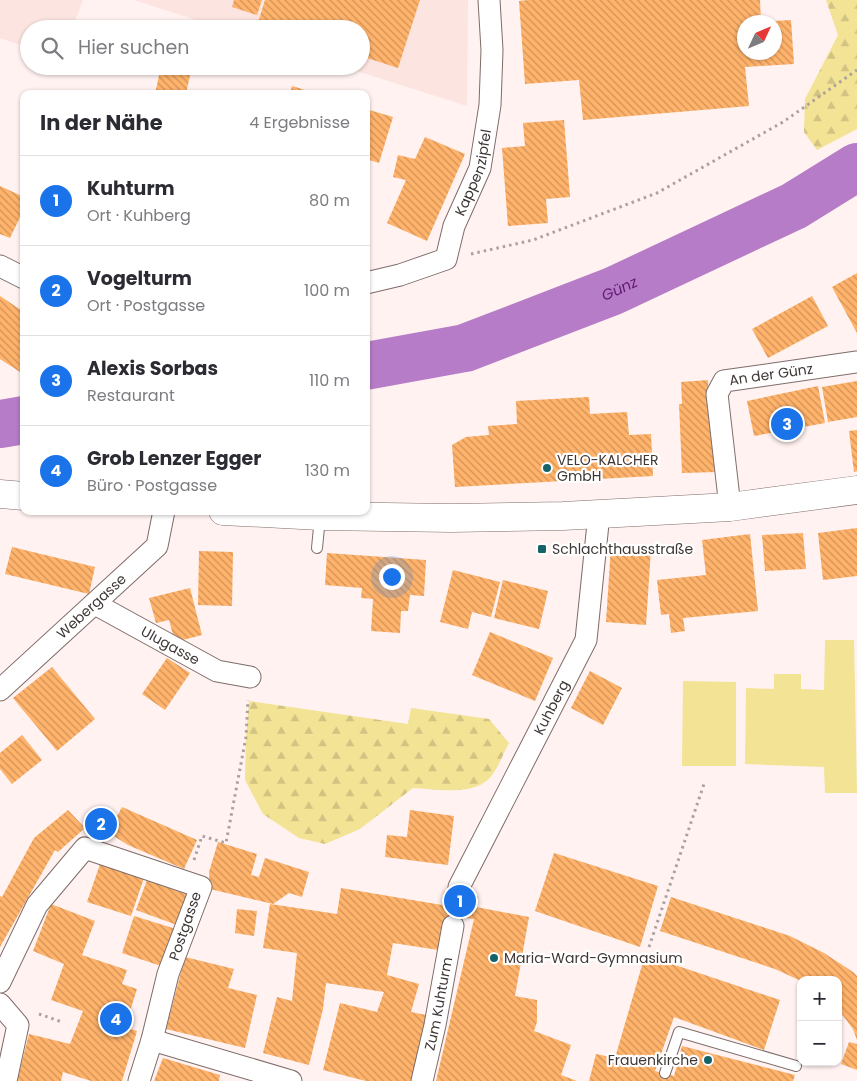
<!DOCTYPE html>
<html lang="de">
<meta charset="utf-8">
<style>
body{margin:0;font-family:Poppins,sans-serif;background:#f2f2f3;color:#2b2b33}
.controls{position:absolute;right:15px;bottom:15px;display:grid;overflow:hidden;border-radius:10px;box-shadow:0 1px 4px #0004}
.controls button{width:45px;height:45px;display:grid;place-items:center;padding:0;border:0;border-bottom:1px solid #e1e1e2;background:#fff;color:#2b2b33;font:25px sans-serif}
.compass{position:absolute;left:737px;top:15px;width:45px;height:45px;border-radius:50%;background:#fff;box-shadow:0 1px 4px #0004;rotate:46deg}
.you{position:absolute;left:391px;top:576px;width:18px;height:18px;margin:-12px;border:4px solid #fff;border-radius:50%;background:#1a73e8;box-shadow:0 0 0 8px #1a73e833}
.badge{display:grid;place-items:center;width:32px;height:32px;border-radius:50%;background:#1a73e8;color:#fff;font-size:16px;font-weight:700}
.pin{position:absolute;translate:-50% -50%;border:2px solid #fff;box-shadow:0 1px 5px #0006}
.list{margin:0;padding:0;list-style:none}
h2{display:flex;justify-content:space-between;align-items:center;height:65px;margin:0;padding:0 20px;font-size:21px}
h2 small{font-size:16px;font-weight:400;color:#7c7c81}
.list li{display:grid;grid-template-columns:32px 1fr auto;gap:15px;align-items:center;box-sizing:border-box;height:90px;padding:0 20px;border-top:1px solid #e1e1e2}
.list b{display:block;font-size:19px;white-space:nowrap}
.list p{margin:0;font-size:16px;white-space:nowrap;color:#7c7c81}
.list em{font-size:16px;font-style:normal;color:#7c7c81}
.icon{flex:none;width:28px;height:28px;fill:none;stroke:currentColor;stroke-width:2;stroke-linecap:round;stroke-linejoin:round}
.map{position:relative;flex:none;width:857px;height:1081px;overflow:hidden}
.search{position:absolute;background:#fff;box-shadow:0 1px 4px #0004;left:20px;top:20px;width:350px;height:55px;display:flex;align-items:center;gap:12px;box-sizing:border-box;padding:0 18px;border-radius:28px;color:#7c7c81;font-size:19px}
.panel{position:absolute;background:#fff;box-shadow:0 1px 4px #0004;left:20px;top:90px;width:350px;height:425px;border-radius:10px}
.map>svg:first-child{display:block}
.built{fill:#fce4e0}
.green{fill:#f3e395}
.forest{fill:url(#forest-firs)}
.lines{fill:none;stroke-linecap:round;stroke-linejoin:round}
.river{stroke:#b67cc7;stroke-width:48}
.building{fill:url(#building-back-hatch)}
.service-casing{stroke:#7e6c69;stroke-width:12}
.minor-casing{stroke:#7e6c69;stroke-width:23}
.secondary-casing{stroke:#7e6c69;stroke-width:29}
.path{stroke:#aba19f;stroke-width:3;stroke-dasharray:2.5 4;stroke-linecap:butt}
.service{stroke:#fff;stroke-width:10}
.minor{stroke:#fff;stroke-width:21}
.secondary{stroke:#fff;stroke-width:28}
.poi-dot{fill:#146369;stroke:#fff;stroke-width:2}
.labels{text-anchor:middle;dominant-baseline:central;stroke-width:4.5;stroke-linejoin:round;paint-order:stroke}
.street-label{font-size:14px;fill:#3f3736;stroke:#fff}
.poi-label{font-size:14px;fill:#3f3736;stroke:#fff;text-anchor:start}
.water-label{font-size:15px;font-style:italic;fill:#621874;stroke:#fff}
</style>
<div class="map">
<svg width="857" height="1081" viewBox="0 0 857 1081">
<defs>
<pattern id="forest-firs" width="22" height="20" patternUnits="userSpaceOnUse" patternTransform="scale(1.25)"><rect width="22" height="20" fill="#f3e395"/><path d="M5 1l3.5 6h-7zM16 11l3.5 6h-7z" fill="#d1c381"/></pattern>
<pattern id="building-back-hatch" width="6" height="6" patternUnits="userSpaceOnUse" patternTransform="scale(1.25)"><rect width="6" height="6" fill="#ffb36b"/><path d="M-1 5l2 2M0 0l6 6M5-1l2 2" fill="none" stroke="#d09259"/></pattern>
</defs>
<rect width="100%" height="100%" fill="#fff2f0"/>
<g class="built">
<polygon points="0,0 83,0 72,29 29,29 29,48 0,38"/>
<polygon points="134,0 468,0 467,106 341,66 361,66 361,29 224,29"/>
</g>
<g class="green">
<polygon points="825,640 854,640 857,793 825,793 824,767 745,764 746,688 774,689 774,674 801,674 801,689 824,690"/>
<polygon points="683,681 736,682 736,766 682,766"/>
</g>
<g class="forest">
<polygon points="826,0 857,0 857,129 817,150 804,132 805,99 838,35"/>
<path d="M249,701L408,724L411,708L489,719L509,743C503,754 499,766 492,775C477,797 436,789 413,788L360,829L325,844L299,838L263,814L245,780L246,737Z"/>
</g>
<g class="lines">
<g class="river">
<path id="s1" d="M366,366L465,348L613,291L794,206L857,167"/>
<polyline points="0,424 24,420"/>
</g>
</g>
<g class="building">
<polygon points="234,0 262,0 257,15 232,7"/>
<polygon points="265,0 420,0 398,68 361,56 361,29 276,29 258,23"/>
<polygon points="528,0 760,0 761,22 744,22 744,52 774,52 774,21 791,20 794,64 745,67 749,106 583,120 579,80 525,84 519,1"/>
<polygon points="161,66 192,66 186,94 155,94"/>
<polygon points="292,86 315,93 315,94 290,94"/>
<polygon points="366,109 393,117 379,163 366,159"/>
<polygon points="564,120 570,197 546,199 548,223 508,226 502,148 525,146 523,123"/>
<polygon points="425,137 465,154 427,241 387,223 406,180 393,177 398,155 415,159"/>
<polygon points="0,186 24,197 24,209 10,238 0,234"/>
<polygon points="857,273 857,333 832,287"/>
<polygon points="0,296 24,312 24,367 20,372 0,359"/>
<polygon points="812,296 828,326 768,358 752,329"/>
<polygon points="708,380 709,403 717,472 682,473 679,404 682,404 681,382"/>
<polygon points="857,381 857,417 828,422 822,387"/>
<polygon points="818,386 825,423 754,436 747,401"/>
<polygon points="589,397 590,414 627,412 629,435 651,434 653,476 455,487 452,445 466,437 489,435 488,426 517,424 516,401"/>
<polygon points="857,430 857,471 854,472 849,431"/>
<polygon points="857,528 857,576 823,580 818,533"/>
<polygon points="803,533 806,569 765,571 762,535"/>
<polygon points="750,534 758,611 683,618 685,631 671,633 669,614 661,615 657,580 706,575 702,540"/>
<polygon points="611,546 651,549 646,625 606,622"/>
<polygon points="12,547 95,567 89,594 5,574"/>
<polygon points="199,551 233,552 232,606 198,605"/>
<polygon points="327,553 426,560 424,596 410,595 408,611 401,611 400,633 371,631 373,599 361,598 362,588 325,585"/>
<polygon points="453,570 500,582 491,617 472,612 468,629 440,622"/>
<polygon points="503,580 548,591 539,629 494,618"/>
<polygon points="190,588 202,635 175,642 169,620 156,623 149,598"/>
<polygon points="490,632 553,658 535,701 472,675"/>
<polygon points="167,658 190,673 165,710 142,694"/>
<polygon points="52,667 95,719 57,751 13,698"/>
<polygon points="590,671 622,688 603,725 571,708"/>
<polygon points="22,735 42,760 12,784 0,769 0,753"/>
<polygon points="122,807 197,840 184,869 128,845 109,833 105,841 85,828 100,810 115,820"/>
<polygon points="68,810 85,828 58,852 55,850 0,947 0,896 2,897 34,838"/>
<polygon points="410,810 454,816 448,865 385,857 387,835 407,837"/>
<polygon points="218,842 257,854 251,875 259,877 265,858 309,872 302,897 289,893 273,904 210,889 209,872"/>
<polygon points="554,853 658,886 640,947 535,911"/>
<polygon points="100,864 144,878 131,916 87,902"/>
<polygon points="147,880 188,895 177,925 136,910"/>
<polygon points="341,888 442,905 444,891 478,896 476,907 529,917 515,996 537,1000 537,1022 534,1031 571,1045 561,1075 577,1081 436,1081 474,919 451,916 445,951 393,943 387,975 419,984 411,1012 431,1016 415,1081 366,1081 323,1070 340,1003 377,1012 384,992 326,983 323,1009 309,1065 263,1053 277,997 292,1001 297,953 263,948 270,904 337,914"/>
<polygon points="671,897 790,936 824,953 853,972 857,976 857,1040 853,1029 838,1009 838,980 801,980 801,981 775,969 660,931"/>
<polygon points="51,904 95,921 82,955 127,970 122,984 137,989 125,1027 137,1031 122,1081 91,1081 63,1072 61,1081 17,1081 29,1034 70,1044 83,1011 51,1000 64,964 33,951"/>
<polygon points="237,909 257,911 254,936 235,933"/>
<polygon points="134,916 176,929 164,967 122,953"/>
<polygon points="645,955 780,1000 764,1050 674,1017 655,1071 674,1076 682,1046 795,1075 793,1081 589,1081 596,1054 615,1058"/>
<polygon points="185,957 234,969 228,988 257,995 245,1048 166,1029"/>
<polygon points="849,1042 857,1044 857,1070 841,1064"/>
<polygon points="163,1058 220,1075 219,1081 154,1081"/>
</g>
<g class="lines">
<defs>
<g id="service">
<polyline points="317,548 320,517"/>
<polyline points="665,1073 679,1032 796,1066"/>
</g>
<g id="minor">
<polyline points="0,266 24,278"/>
<path id="s2" d="M366,283L400,275L446,259L454,226L480,168L490,105L492,50L489,0"/>
<path id="s3" d="M730,507L717,394L724,381L857,362"/>
<path id="s4" d="M95,604L217,671L250,677"/>
<path id="s5" d="M0,690L157,546L164,511"/>
<path id="s6" d="M459,887L586,640L599,514"/>
<polyline points="0,982 37,905 85,848 201,887 168,974 152,1040 139,1081"/>
<polyline points="0,1004 18,1025 6,1081"/>
<polyline points="152,1040 291,1081"/>
<path id="s7" d="M422,1081L435,1025L453,926"/>
</g>
<g id="secondary">
<polyline points="0,494 24,496"/>
<polyline points="223,511 320,516 451,518 563,516 730,507 857,490"/>
</g>
</defs>
<use href="#service" class="service-casing"/>
<use href="#minor" class="minor-casing"/>
<use href="#secondary" class="secondary-casing"/>
<g class="path">
<polyline points="471,254 533,240 657,193 783,122 857,70"/>
<polyline points="194,860 202,836 226,843 246,737 248,700"/>
<polyline points="649,947 705,781"/>
<polyline points="39,1014 62,1022"/>
</g>
<use href="#service" class="service"/>
<use href="#minor" class="minor"/>
<use href="#secondary" class="secondary"/>
</g>
<g class="poi-dot">
<circle cx="547" cy="468" r="5"/>
<rect x="537" y="544" width="10" height="10" rx="2.5"/>
<circle cx="494" cy="958" r="5"/>
<circle cx="708" cy="1060" r="5"/>
</g>
<g class="labels">
<g class="street-label">
<text stroke="none"><textPath href="#s2" startOffset="175">Kappenzipfel</textPath></text>
<text stroke="none"><textPath href="#s3" startOffset="176">An der Günz</textPath></text>
<text stroke="none"><textPath href="#s5" startOffset="124">Webergasse</textPath></text>
<text stroke="none"><textPath href="#s4" startOffset="86">Ulugasse</textPath></text>
<text stroke="none"><textPath href="#s6" startOffset="202">Kuhberg</textPath></text>
<text transform="translate(185 926) rotate(-71)">Postgasse</text>
<text stroke="none"><textPath href="#s7" startOffset="79">Zum Kuhturm</textPath></text>
</g>
<g class="poi-label">
<text x="557" y="460">VELO-KALCHER<tspan x="557" dy="16">GmbH</tspan></text>
<text x="552" y="549">Schlachthausstraße</text>
<text x="504" y="958">Maria-Ward-Gymnasium</text>
<text x="698" y="1060" text-anchor="end">Frauenkirche</text>
</g>
<g class="water-label">
<text stroke="none"><textPath href="#s1" startOffset="266">Günz</textPath></text>
</g>
</g>
</svg>
<div class="controls">
<button>+</button>
<button>−</button>
</div>
<svg class="compass" viewBox="-18 -18 36 36"><path d="M0-13l5 13h-10z" fill="#e53935"/><path d="M0 13l5-13h-10z" fill="#7c7c81"/></svg>
<div class="you"></div>
<div class="pin badge" style="left:460px;top:901px">1</div>
<div class="pin badge" style="left:101px;top:824px">2</div>
<div class="pin badge" style="left:787px;top:424px">3</div>
<div class="pin badge" style="left:116px;top:1019px">4</div>
<div class="search"><svg class="icon" aria-label="search" viewBox="0 0 24 24"><circle cx="10" cy="10" r="6"/><path d="M15 15l6 6"/></svg>Hier suchen</div>
<section class="panel">
<h2>In der Nähe<small>4 Ergebnisse</small></h2>
<ul class="list">
<li><span class="badge">1</span><div><b>Kuhturm</b><p>Ort · Kuhberg</p></div><em>80 m</em></li>
<li><span class="badge">2</span><div><b>Vogelturm</b><p>Ort · Postgasse</p></div><em>100 m</em></li>
<li><span class="badge">3</span><div><b>Alexis Sorbas</b><p>Restaurant</p></div><em>110 m</em></li>
<li><span class="badge">4</span><div><b>Grob Lenzer Egger</b><p>Büro · Postgasse</p></div><em>130 m</em></li>
</ul>
</section>
</div>
